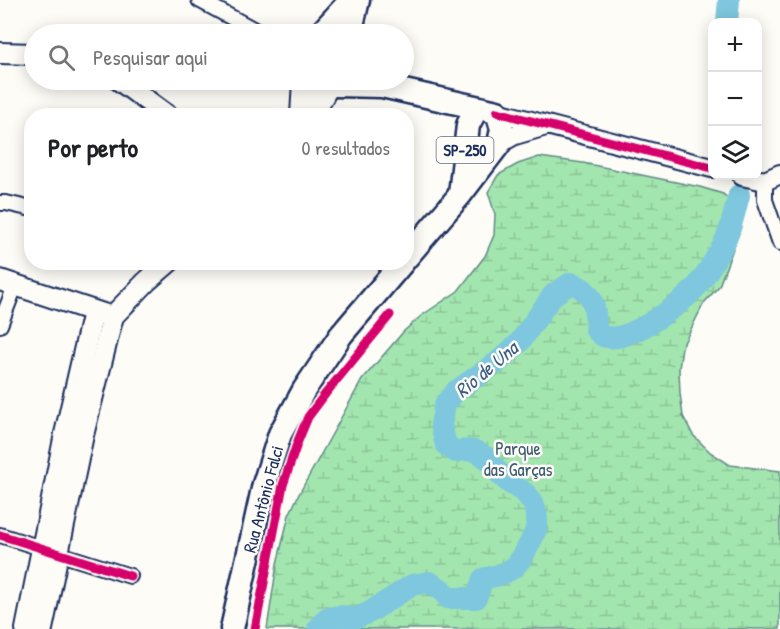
<!DOCTYPE html>
<html lang="pt">
<meta charset="utf-8">
<style>
body{margin:0;font-family:"Patrick Hand",sans-serif;background:#f2f2f2;color:#202124}
.controls{position:absolute;right:18px;top:18px;display:grid;overflow:hidden;border-radius:12px;box-shadow:0 3px 15px #0003}
.controls button{width:54px;height:54px;display:grid;place-items:center;padding:0;border:0;border-bottom:2px solid #e0e0e0;background:#fff;color:#202124;font:30px sans-serif}
.list{margin:0;padding:0;list-style:none}
h2{display:flex;justify-content:space-between;align-items:center;height:78px;margin:0;padding:0 24px;font-size:26px}
h2 small{font-size:20px;font-weight:400;color:#757577}
.icon{flex:none;width:33px;height:33px;fill:none;stroke:currentColor;stroke-width:2;stroke-linecap:round;stroke-linejoin:round}
.map{position:relative;flex:none;width:780px;height:629px;overflow:hidden}
.search{position:absolute;background:#fff;box-shadow:0 3px 15px #0003;left:24px;top:24px;width:390px;height:66px;display:flex;align-items:center;gap:15px;box-sizing:border-box;padding:0 21px;border-radius:33px;color:#757577;font-size:22px}
.panel{position:absolute;background:#fff;box-shadow:0 3px 15px #0003;left:24px;top:108px;width:390px;height:162px;border-radius:24px}
.map>svg:first-child{display:block}
.wetland{fill:url(#wetland-marsh);stroke:#5f8a86;stroke-width:1.5}
.lines{fill:none;stroke-linecap:round;stroke-linejoin:round}
.river{stroke:#7ec7de;stroke-width:22}
.minor-casing{stroke:#1b2f5e;stroke-width:18}
.tertiary-casing{stroke:#1b2f5e;stroke-width:22}
.secondary-casing{stroke:#1b2f5e;stroke-width:24}
.primary-casing{stroke:#1b2f5e;stroke-width:27}
.minor{stroke:#fdfcf7;stroke-width:14}
.tertiary{stroke:#fdfcf7;stroke-width:18}
.secondary{stroke:#fdfcf7;stroke-width:20}
.primary{stroke:#fdfcf7;stroke-width:22}
.cycleway-casing{stroke:#fdfcf7;stroke-width:13}
.cycleway{stroke:#d6006c;stroke-width:9}
.labels{text-anchor:middle;dominant-baseline:central;stroke-width:5;stroke-linejoin:round;paint-order:stroke}
.shield{fill:#fdfcf7;stroke:#5f6c8c;stroke-width:1.5}
.shield-label{font-size:16px;font-weight:bold;fill:#1b2f5e}
.park-label{font-size:18px;fill:#3d5c72;stroke:#fdfcf7}
.street-label{font-size:18px;fill:#1b2f5e;stroke:#fdfcf7}
.water-label{font-size:20px;font-style:italic;fill:#395d84;stroke:#fdfcf7}
</style>
<div class="map">
<svg width="780" height="629" viewBox="0 0 780 629">
<defs>
<pattern id="wetland-marsh" width="20" height="14" patternUnits="userSpaceOnUse" patternTransform="scale(1.5)"><rect width="20" height="14" fill="#a3e5af"/><path d="M1 5h8M5 5V1M11 12h8M15 12V8" fill="none" stroke="#8cc599"/></pattern>
</defs>
<rect width="100%" height="100%" fill="#fdfcf7"/>
<filter id="ink" filterUnits="userSpaceOnUse"><feTurbulence type="fractalNoise" baseFrequency=".0167" numOctaves="2"/><feDisplacementMap in="SourceGraphic" scale="12" xChannelSelector="R" yChannelSelector="G"/><feConvolveMatrix kernelMatrix="1 2 1 2 8 2 1 2 1" color-interpolation-filters="sRGB"/></filter>
<g filter="url(#ink)">
<polygon class="wetland" points="539,157 583,163 700,187 723,194 744,212 739,233 719,286 704,303 682,347 679,369 680,393 683,416 693,435 710,452 730,465 780,471 780,629 267,629 277,564 289,515 299,494 362,380 404,331 421,316 458,291 485,256 494,235 495,214 488,192 498,175 518,164"/>
<g class="lines">
<g class="river">
<polyline points="727,22 729,0"/>
<path d="M318,629L327,618L342,616L354,619L370,612L412,585L429,582L441,589L448,598H476L483,579C492,576 505,575 513,568C521,562 536,534 537,524C538,519 535,510 534,506C528,491 518,490 507,481C488,465 486,444 456,452L446,445L441,425L445,404L456,391L499,361L519,343L553,295L571,283C594,291 596,308 596,330C599,333 603,337 607,337C630,342 682,304 697,286C705,276 713,263 720,251C730,234 734,214 739,195"/>
</g>
<defs>
<g id="minor">
<polyline points="199,0 262,34"/>
<polyline points="765,181 765,200 780,243"/>
<polyline points="0,203 6,203 32,209"/>
<polyline points="0,325 15,286"/>
<polyline points="0,535 130,576"/>
</g>
<g id="tertiary">
<polyline points="497,112 712,168"/>
<polyline points="499,144 515,135 546,126"/>
<polyline points="742,176 765,181 780,174"/>
</g>
<g id="secondary">
<polyline points="0,53 34,54"/>
<polyline points="119,80 168,116"/>
<polyline points="301,116 303,80"/>
<polyline points="313,116 328,87"/>
<polyline points="0,280 106,315"/>
<polyline points="113,316 147,281 169,262"/>
<polyline points="26,629 65,434 93,312"/>
<polyline points="42,629 83,435 113,316"/>
</g>
<g id="primary">
<polyline points="320,34 351,0"/>
<polyline points="350,34 358,0"/>
<path d="M306,80C317,89 329,90 340,80"/>
<polyline points="335,85 382,86 497,112 502,129 499,144 460,195 406,258"/>
<polyline points="460,194 468,125 477,108"/>
<polyline points="232,629 264,484 280,434 304,390 341,335 403,262"/>
</g>
</defs>
<use href="#minor" class="minor-casing"/>
<use href="#tertiary" class="tertiary-casing"/>
<use href="#secondary" class="secondary-casing"/>
<use href="#primary" class="primary-casing"/>
<use href="#minor" class="minor"/>
<use href="#tertiary" class="tertiary"/>
<use href="#secondary" class="secondary"/>
<use href="#primary" class="primary"/>
<defs>
<g id="cycleway">
<polyline points="497,112 712,168"/>
<polyline points="0,535 130,576"/>
<polyline points="255,629 283,485 298,441 308,417 326,393 390,315"/>
</g>
</defs>
<use href="#cycleway" class="cycleway-casing"/>
<use href="#cycleway" class="cycleway"/>
</g>
</g>
<g class="labels">
<rect class="shield" x="436.5" y="137" width="57" height="26" rx="4.5"/>
<g class="shield-label">
<text x="465" y="150">SP-250</text>
</g>
<g class="park-label">
<text x="518" y="448">Parque<tspan x="518" dy="21">das Garças</tspan></text>
</g>
<g class="street-label">
<text transform="translate(263 499) rotate(-75)">Rua Antônio Falci</text>
</g>
<g class="water-label">
<text transform="translate(486 369) rotate(-40)">Rio de Una</text>
</g>
</g>
</svg>
<div class="controls">
<button>+</button>
<button>−</button>
<button><svg class="icon" aria-label="layers" viewBox="0 0 24 24"><path d="M12 4l9 5-9 5-9-5zM3 14l9 5 9-5"/></svg></button>
</div>
<div class="search"><svg class="icon" aria-label="search" viewBox="0 0 24 24"><circle cx="10" cy="10" r="6"/><path d="M15 15l6 6"/></svg>Pesquisar aqui</div>
<section class="panel">
<h2>Por perto<small>0 resultados</small></h2>
<ul class="list">
</ul>
</section>
</div>
